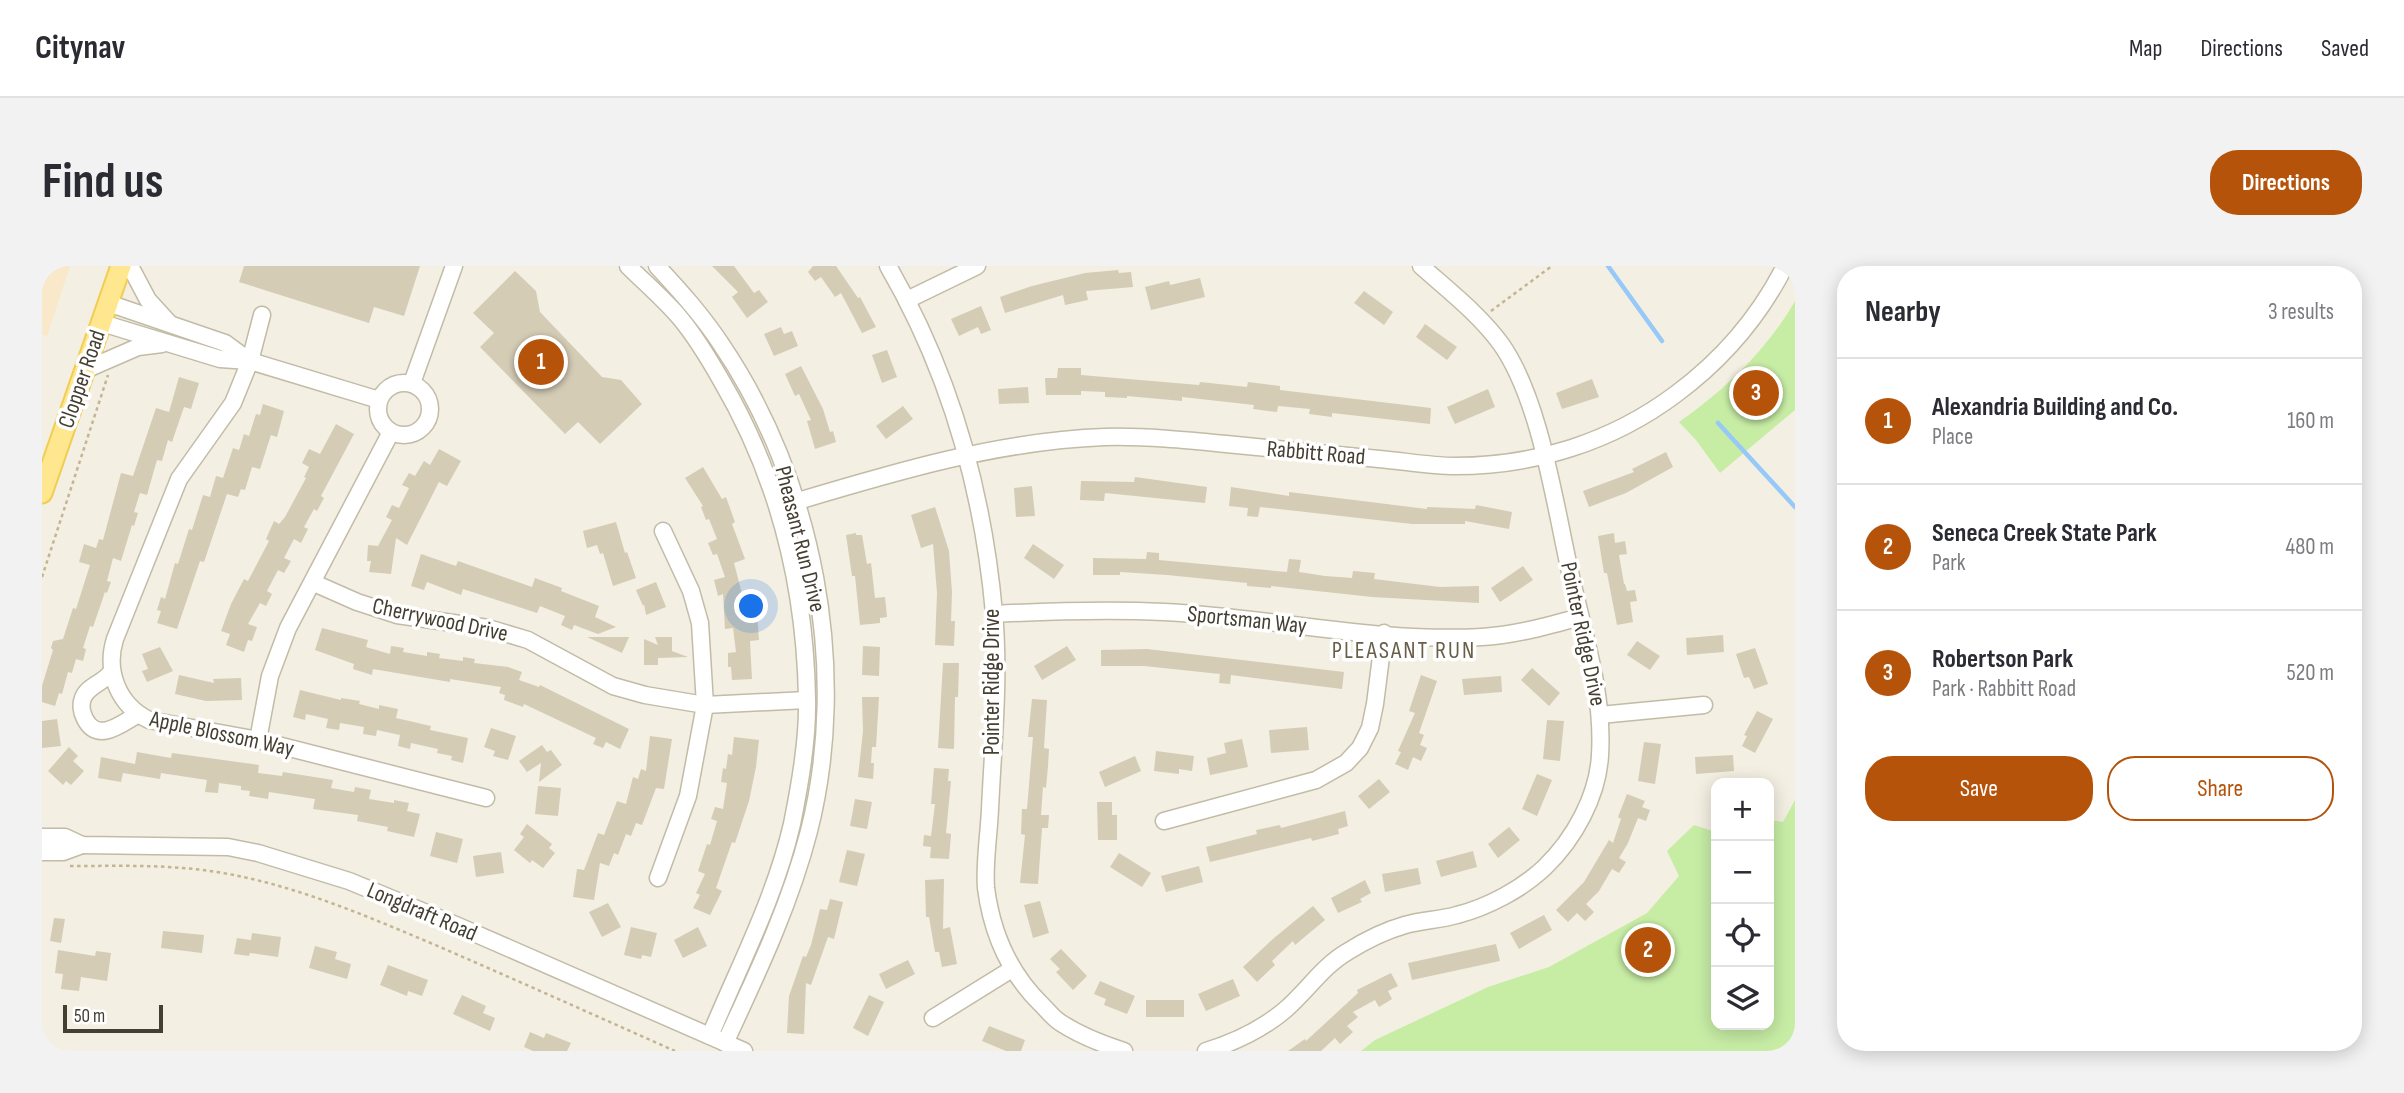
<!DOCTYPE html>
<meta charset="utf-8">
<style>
body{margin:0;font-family:"Sofia Sans Condensed",sans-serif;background:#f2f2f3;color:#2b2b33}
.controls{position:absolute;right:21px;bottom:21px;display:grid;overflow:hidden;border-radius:14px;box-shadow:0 4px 18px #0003}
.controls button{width:63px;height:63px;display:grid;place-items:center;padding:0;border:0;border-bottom:2px solid #e1e1e2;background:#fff;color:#2b2b33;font:35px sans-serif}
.scale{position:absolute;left:21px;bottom:18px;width:100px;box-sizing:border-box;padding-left:7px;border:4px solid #453f32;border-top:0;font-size:19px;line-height:24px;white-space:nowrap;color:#453f32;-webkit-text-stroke:5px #fff;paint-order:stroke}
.you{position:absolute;left:710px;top:341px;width:24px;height:24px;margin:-18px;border:5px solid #fff;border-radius:50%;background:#1a73e8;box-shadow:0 0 0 10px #1a73e833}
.badge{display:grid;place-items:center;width:46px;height:46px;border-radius:50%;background:#b45309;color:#fff;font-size:23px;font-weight:700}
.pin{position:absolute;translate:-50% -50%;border:4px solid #fff;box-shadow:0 2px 7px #0006}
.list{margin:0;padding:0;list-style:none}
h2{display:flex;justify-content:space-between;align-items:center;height:91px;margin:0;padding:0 28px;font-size:30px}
h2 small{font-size:23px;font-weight:400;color:#7c7c81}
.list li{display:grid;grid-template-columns:46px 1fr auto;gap:21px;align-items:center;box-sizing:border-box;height:126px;padding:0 28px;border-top:2px solid #e1e1e2}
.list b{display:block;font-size:26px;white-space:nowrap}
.list p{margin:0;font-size:23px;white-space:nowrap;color:#7c7c81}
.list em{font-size:23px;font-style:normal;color:#7c7c81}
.actions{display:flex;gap:14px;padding:21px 28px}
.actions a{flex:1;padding:16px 0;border:2px solid #b45309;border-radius:28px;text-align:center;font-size:24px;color:#b45309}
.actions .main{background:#b45309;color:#fff}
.icon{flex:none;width:38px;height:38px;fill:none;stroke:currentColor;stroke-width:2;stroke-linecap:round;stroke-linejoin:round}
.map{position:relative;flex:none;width:1753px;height:785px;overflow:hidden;border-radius:28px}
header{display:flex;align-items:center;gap:42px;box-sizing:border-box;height:98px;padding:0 35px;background:#fff;border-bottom:2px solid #e1e1e2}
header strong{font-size:33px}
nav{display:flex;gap:38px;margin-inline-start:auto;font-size:24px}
.intro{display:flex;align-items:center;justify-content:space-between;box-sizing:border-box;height:168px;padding:0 42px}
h1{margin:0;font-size:49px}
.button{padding:18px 32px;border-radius:28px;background:#b45309;color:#fff;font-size:24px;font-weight:700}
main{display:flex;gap:42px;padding:0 42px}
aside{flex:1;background:#fff;border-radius:28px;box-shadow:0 4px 18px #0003}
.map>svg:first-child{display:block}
.commercial{fill:#f9e8c9}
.green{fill:#c7eda5}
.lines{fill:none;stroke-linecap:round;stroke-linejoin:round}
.stream{stroke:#96c9f8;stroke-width:4.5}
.building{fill:#d5ccb6}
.minor-casing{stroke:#c2bba6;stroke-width:19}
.major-casing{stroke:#f1cd52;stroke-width:23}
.path{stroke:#c3b593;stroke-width:2.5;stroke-dasharray:3.5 3.5;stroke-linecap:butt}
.minor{stroke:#fff;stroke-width:16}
.major{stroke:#ffe78f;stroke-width:19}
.labels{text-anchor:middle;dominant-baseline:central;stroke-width:7;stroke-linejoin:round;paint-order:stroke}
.street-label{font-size:23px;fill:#453f32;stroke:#fff}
.neighbourhood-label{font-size:24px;letter-spacing:2px;fill:#695e48;stroke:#fff}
</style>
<header>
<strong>Citynav</strong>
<nav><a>Map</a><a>Directions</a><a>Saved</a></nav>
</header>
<div class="intro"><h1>Find us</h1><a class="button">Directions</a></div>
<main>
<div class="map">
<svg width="1753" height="785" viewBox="0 0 1753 785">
<rect width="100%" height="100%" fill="#f3efe2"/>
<polygon class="commercial" points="0,0 28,0 5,70 0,68"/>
<g class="green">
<path d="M1753,35V144L1678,207L1654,174L1637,156C1683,124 1725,84 1753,35Z"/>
<polygon points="1753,534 1753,785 1319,785 1333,774 1446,721 1507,701 1605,647 1637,610 1625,585 1652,559 1674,566 1674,759 1727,759 1727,554 1741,556"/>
</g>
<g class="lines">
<g class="stream">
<polyline points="1566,0 1620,75"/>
<polyline points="1676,157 1753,241"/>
</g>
</g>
<g class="building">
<polygon points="202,0 378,0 362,50 332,41 327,57 197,16"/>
<polygon points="670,0 692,0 712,27 717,24 726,36 705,52 690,31 696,26"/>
<polygon points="771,0 794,0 816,32 818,31 834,61 820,67 799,27 793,31 779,11 773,15 766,6"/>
<polygon points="1076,4 1077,7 1089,6 1091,21 1044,25 1046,34 1023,39 1021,29 963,47 958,31 990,20 1043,7"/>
<polygon points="473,5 494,25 498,46 560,111 579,114 600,138 558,178 536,156 523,168 438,81 452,67 431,47"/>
<polygon points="1158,12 1163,31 1109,44 1103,21 1127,15 1128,19"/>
<polygon points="1322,25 1351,46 1342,59 1312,37"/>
<polygon points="939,40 949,64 939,68 936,61 917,70 909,53"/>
<polygon points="1383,58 1415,81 1405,94 1374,71"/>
<polygon points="739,61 742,68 750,65 756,80 732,90 722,68"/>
<polygon points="845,84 855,111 840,117 830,89"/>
<polygon points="759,100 781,143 788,166 791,165 794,176 773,183 765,155 769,154 757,128 753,130 743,108"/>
<polygon points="1016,102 1039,102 1039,109 1157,119 1158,116 1205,121 1206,116 1238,120 1238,124 1389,142 1388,158 1290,147 1290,151 1267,148 1268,143 1236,140 1235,146 1211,143 1212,139 1140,131 1140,135 1085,130 1085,132 1063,131 1063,126 1039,125 1039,129 1004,129 1003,112 1015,112"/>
<polygon points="137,111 157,117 149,143 142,141 130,176 126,174 120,195 115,194 105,229 98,227 92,246 96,247 92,260 90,259 79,295 71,292 65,315 69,316 65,327 63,326 51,361 48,360 41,382 44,383 41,395 34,393 30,407 26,406 20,428 17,427 13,440 0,436 0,420 11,384 9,382 11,375 21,373 31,342 34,343 48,299 37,296 42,278 54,282 57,273 61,274 79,207 91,210 114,142 127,146"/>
<polygon points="1550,113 1557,131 1520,143 1514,127"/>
<polygon points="986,121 987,137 957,138 956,123"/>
<polygon points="1446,123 1453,141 1413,158 1405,141"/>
<polygon points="221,138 242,145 235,171 229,169 218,203 210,201 203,224 199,223 196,231 185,228 162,296 158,295 135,363 115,357 119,345 115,344 119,331 123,333 133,297 136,298 147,263 150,264 161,229 168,231 174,210 181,212 191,182 197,184 202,168 207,170 214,148 218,149"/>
<polygon points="861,140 871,153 844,173 834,160"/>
<polygon points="294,158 312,168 279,230 282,232 275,245 272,243 262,261 266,263 259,277 252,273 242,292 249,295 242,307 236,304 225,325 230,328 224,340 218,337 206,358 215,361 210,375 206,374 202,386 184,379 188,368 179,365 189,338 202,313 206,315 227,275 224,273 232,255 237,258 243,251 264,212 262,211 267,201 260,197 267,183 278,188"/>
<polygon points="397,183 419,195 405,220 397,216 365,279 354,272 349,308 327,306 329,295 325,295 326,279 336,280 350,254 344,251 350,239 357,242 367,222 360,219 367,207 373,210 382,195 388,199"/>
<polygon points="1624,186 1631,201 1584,227 1547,241 1541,225 1592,206 1590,203"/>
<polygon points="661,201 680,233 684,231 693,256 690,258 703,293 692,297 705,347 715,346 717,374 708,375 710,413 690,414 689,401 686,401 686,387 694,386 691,362 683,363 681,328 676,330 672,314 683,311 675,288 671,289 666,277 675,273 667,253 664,254 659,241 661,240 643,212"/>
<polygon points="1093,211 1165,221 1163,237 1063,227 1062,235 1038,234 1039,215 1092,216"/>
<polygon points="990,220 993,250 974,251 972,222"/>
<polygon points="1189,221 1247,230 1247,226 1385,243 1385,241 1433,243 1434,239 1470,246 1467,263 1423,255 1423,258 1370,258 1218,241 1216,251 1205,250 1206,242 1187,240"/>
<polygon points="893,241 907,285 910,326 909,355 913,355 912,380 893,379 895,327 891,278 879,282 869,249"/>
<polygon points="574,256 583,287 585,286 594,312 571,320 561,287 558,288 555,279 545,282 541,265"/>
<polygon points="814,267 814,269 820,269 825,298 829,297 833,332 843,331 845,351 838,352 838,357 818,359 813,310 810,310 804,269"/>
<polygon points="1572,267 1573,277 1583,275 1585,288 1577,289 1582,318 1583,318 1585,325 1593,324 1595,335 1588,336 1591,356 1575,359 1565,307 1562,307 1556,270"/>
<polygon points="991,278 1022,299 1012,313 982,292"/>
<polygon points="1105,286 1117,287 1117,294 1245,306 1247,293 1259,294 1257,306 1283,310 1310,312 1311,305 1333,307 1332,313 1398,321 1437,320 1437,337 1330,331 1229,320 1229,322 1205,320 1205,317 1125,309 1078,306 1078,309 1051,309 1051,292 1104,293"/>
<polygon points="379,288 414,300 416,295 490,321 493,312 520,322 519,325 557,340 553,351 574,361 556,368 532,359 530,364 519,359 523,350 498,340 495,347 421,323 419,329 385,316 382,324 369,320"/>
<polygon points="1481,300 1491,314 1458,336 1449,322"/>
<polygon points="614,316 624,341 604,349 602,338 601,340 594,324"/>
<polygon points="280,362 326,374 324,381 348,388 349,380 362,382 361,386 385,390 385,386 398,388 397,392 421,395 421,391 433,393 432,397 466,401 480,406 477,414 497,421 498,419 587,463 578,483 564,476 561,482 551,478 554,472 482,438 481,441 462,434 463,429 457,427 459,421 408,413 408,416 331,403 330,409 311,403 312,398 273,384"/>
<polygon points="1681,369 1682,386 1645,389 1644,372"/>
<polygon points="545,371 587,371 580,387"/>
<polygon points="613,371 630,371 630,385 646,391 616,392 616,399 602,399 602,373 616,379"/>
<polygon points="1595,375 1618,390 1608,404 1585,389"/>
<polygon points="821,380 838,381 837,410 820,409"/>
<polygon points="1025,380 1034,394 1000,414 992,400"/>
<polygon points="118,381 131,405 105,416 100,405 106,403 100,388"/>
<polygon points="1713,382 1726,418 1712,423 1707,411 1702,412 1694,388"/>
<polygon points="1105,383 1302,406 1300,423 1189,409 1188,418 1177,417 1178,408 1102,400 1059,400 1059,384"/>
<polygon points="901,397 917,397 916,431 913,431 912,483 896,482"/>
<polygon points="1490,402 1518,427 1507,440 1479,414"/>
<polygon points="137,409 172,417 171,413 199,412 200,434 164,435 133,428"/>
<polygon points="1379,409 1395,415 1377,467 1382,469 1378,479 1385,482 1379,495 1371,491 1366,504 1353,498 1359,486 1356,485 1373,447 1367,445"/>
<polygon points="1459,410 1460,426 1422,429 1420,413"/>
<polygon points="258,424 299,434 299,432 318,435 317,438 337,443 337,439 356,443 354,452 389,460 388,464 426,472 421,497 409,494 410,490 395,487 396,483 369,477 368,483 356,480 358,469 335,464 334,470 321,468 322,461 298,457 297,464 284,462 286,453 264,448 263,454 251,451"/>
<polygon points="820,431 837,431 834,481 830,481 829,497 832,497 831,513 816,511 821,465"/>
<polygon points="990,433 1005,434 1002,482 1007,483 1006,500 1004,522 1001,521 999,549 1007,549 1006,562 1000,562 996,618 978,617 983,569 979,568 980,543 985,543 991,471 986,471"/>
<polygon points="1715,445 1731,453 1713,487 1700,480 1705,470 1702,469"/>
<polygon points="15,453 19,480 0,482 0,455"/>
<polygon points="1505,454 1522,455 1518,495 1501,493"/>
<polygon points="1265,461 1267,484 1229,487 1227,464"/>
<polygon points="449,462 474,470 466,494 451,490 453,485 442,481"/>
<polygon points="608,470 630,473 622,523 614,522 600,559 594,557 589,570 584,568 576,589 572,587 567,600 558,597 552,634 531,631 535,603 542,604 556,567 562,569 575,535 584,538 591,511 596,513 599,503 604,505"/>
<polygon points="692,471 717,474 714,501 707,535 693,577 690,576 674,622 680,625 668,649 651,642 658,629 654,627 663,608 656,605 665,578 668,579 675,555 669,553 673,541 681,543 685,517 679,516 681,502 684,503 686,488 690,489"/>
<polygon points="1200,473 1206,501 1168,509 1165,492 1184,487 1182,477"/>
<polygon points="1602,476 1619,478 1613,518 1596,515"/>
<polygon points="500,479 505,486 509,484 520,499 497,516 499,497 485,506 477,495"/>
<polygon points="27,481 36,490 31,495 42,505 29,519 24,515 21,519 6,505"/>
<polygon points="1114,485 1152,490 1150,505 1137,503 1137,508 1112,505"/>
<polygon points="95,486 129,492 130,487 203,497 217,499 216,507 240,510 241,506 291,514 289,522 312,526 313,521 329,524 327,533 352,537 352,534 367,537 365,545 378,548 372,571 345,565 346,561 315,555 316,549 271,543 273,533 227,526 226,533 207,530 208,525 199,524 199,520 177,517 176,527 163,526 165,514 119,507 118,513 81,507 79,516 56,512 59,491 93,498"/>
<polygon points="1691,489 1692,505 1654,508 1653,491"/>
<polygon points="1093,490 1099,505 1063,521 1057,506"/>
<polygon points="892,502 907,503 906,515 909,515 904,567 909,568 907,593 888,592 889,581 881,580 882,569 889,570 893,538 889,538"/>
<polygon points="1495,508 1510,514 1495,550 1480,543"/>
<polygon points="1337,513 1348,526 1327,543 1316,530"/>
<polygon points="496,520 519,522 516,550 493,548"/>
<polygon points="1585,528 1603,535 1600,541 1608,544 1604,555 1596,552 1586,577 1577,592 1584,596 1577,607 1570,603 1557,625 1544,638 1552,646 1543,655 1535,647 1526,656 1514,644 1542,616 1567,574 1571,577 1579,553 1576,551"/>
<polygon points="813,533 830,536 825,563 808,560"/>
<polygon points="1055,536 1070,536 1070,549 1075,549 1075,574 1056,574"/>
<polygon points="1303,545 1306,560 1296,563 1297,568 1270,575 1269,572 1168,596 1164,581 1215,568 1214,564 1238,559 1239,562"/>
<polygon points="485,558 510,578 507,582 513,587 501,602 490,594 488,597 472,584 482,571 478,568"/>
<polygon points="1467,561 1478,574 1456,592 1446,578"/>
<polygon points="394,566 421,573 415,597 388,590"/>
<polygon points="805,584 823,588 815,620 797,616"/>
<polygon points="1431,585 1435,601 1399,611 1394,595"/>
<polygon points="459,586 462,607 434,611 431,590"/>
<polygon points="1077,587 1109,607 1100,621 1068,601"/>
<polygon points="1157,600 1161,616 1124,626 1119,610"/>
<polygon points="1376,602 1379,618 1343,626 1340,608"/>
<polygon points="902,613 901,663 908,661 915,698 900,701 897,686 893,686 887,651 884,651 883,614"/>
<polygon points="1323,614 1329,627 1318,633 1320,636 1296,647 1289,632"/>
<polygon points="788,633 801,636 792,673 786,671 769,719 764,717 762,768 745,767 747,730 761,690 764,691 769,679 778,643 785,644"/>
<polygon points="998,635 1007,667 991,672 982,639"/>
<polygon points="566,637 579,661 560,671 547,646"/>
<polygon points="1271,640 1283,654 1253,679 1251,675 1230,695 1233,699 1215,716 1201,701 1232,672"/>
<polygon points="1502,649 1510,664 1477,683 1468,667"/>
<polygon points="12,652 23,653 19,677 8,675"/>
<polygon points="589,661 615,667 609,691 600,689 599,693 582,689"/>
<polygon points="656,661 665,680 641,692 632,674"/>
<polygon points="121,665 162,669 160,687 119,682"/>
<polygon points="210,667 239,671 236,691 208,687 207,690 192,688 195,672 209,674"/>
<polygon points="1454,678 1458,695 1370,714 1366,697"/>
<polygon points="273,680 295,686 293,693 309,698 305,713 267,702"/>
<polygon points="1019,683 1045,710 1031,724 1014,706 1018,703 1008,693"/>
<polygon points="16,684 53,690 54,685 69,687 65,715 39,711 37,725 19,723 21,708 13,707"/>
<polygon points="866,694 873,708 844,723 837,708"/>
<polygon points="346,699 386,714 380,730 366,725 365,730 338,719"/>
<polygon points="1349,707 1356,720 1346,725 1350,733 1337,741 1333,734 1311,746 1316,751 1305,760 1311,766 1298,778 1293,772 1279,785 1246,785 1263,773 1264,775 1316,727 1315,724"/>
<polygon points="1191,713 1198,730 1164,745 1156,728"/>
<polygon points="1058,715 1093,730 1085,748 1062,739 1064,733 1052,728"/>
<polygon points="420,729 444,740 441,747 453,752 448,765 411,748"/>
<polygon points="827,729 842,736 826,770 811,762"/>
<rect x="1104" y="734" width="38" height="17"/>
<polygon points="947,760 983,774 979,785 964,785 940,775"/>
<polygon points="488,766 502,772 504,767 529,777 525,785 491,785 482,781"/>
</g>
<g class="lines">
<defs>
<g id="minor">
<polyline points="88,0 106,34 127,57"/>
<path d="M586,0C603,17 623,34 638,52C654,71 667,93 679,114C736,211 763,320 765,432C766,473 758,518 750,558C733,632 697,700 668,770"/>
<path d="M615,0C638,25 660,49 679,78C772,215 808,404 767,565C748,639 715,708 683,777"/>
<path d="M846,0C908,107 941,224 952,347C958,412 951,478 948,543C947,568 942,597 944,622C950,668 967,707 1000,739C1006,745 1012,753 1019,757C1039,770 1060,778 1082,785"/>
<polyline points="865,34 935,0"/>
<polyline points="66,37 183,77 206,94"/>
<path d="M220,49L208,95L191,137L137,213L73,373C63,405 76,439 107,454L216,474L444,532"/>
<polyline points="60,57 178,93 208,95 337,134"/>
<polyline points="43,104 96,81 120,78"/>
<circle cx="362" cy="143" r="26"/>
<polyline points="370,117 412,0"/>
<path d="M736,241C843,209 951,175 1063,171C1103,170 1144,174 1184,178C1235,183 1286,188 1337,193C1362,195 1388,200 1413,200C1493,200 1570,176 1634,128C1680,94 1717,51 1743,0"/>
<polyline points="272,317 315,336 355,349 446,362 486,374 571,420 603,429 663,439 765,434"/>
<path d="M953,348C1009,345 1066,343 1122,346C1227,351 1335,377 1440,371C1473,369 1506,360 1538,351"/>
<path d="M69,406C62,417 46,419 41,432C38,439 40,447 43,453C56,478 80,457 95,449"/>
<polyline points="1558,449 1662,439"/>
<polyline points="216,474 228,410 246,362 349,166"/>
<polyline points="1122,555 1274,514 1304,497 1318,482 1328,462 1333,438 1342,367"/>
<polyline points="0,571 23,571 40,579 186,581 216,587 307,615 416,660 702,785"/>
<polyline points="0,586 21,586 40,579"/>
<polyline points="616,612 646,530 663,439 658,357 649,325 621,265"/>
<polyline points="891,752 970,703"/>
<path d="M1164,785C1194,776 1219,764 1243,744C1265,725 1281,700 1305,686C1324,674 1342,665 1363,659C1380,654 1398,654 1415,649C1446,641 1480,623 1503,601C1532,573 1556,530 1558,489C1562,427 1541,366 1528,306C1513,239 1498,133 1459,78C1437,48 1407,25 1379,0"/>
</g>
<polyline id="major" points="0,227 79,0"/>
</defs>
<use href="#minor" class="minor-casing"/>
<use href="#major" class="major-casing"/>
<g class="path">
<polyline points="1449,45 1510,0"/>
<polyline points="0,311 66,109"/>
<path d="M28,600C80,600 129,598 181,607C255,620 322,649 391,678C472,713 552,749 633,785"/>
</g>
<use href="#minor" class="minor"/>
<use href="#major" class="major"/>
</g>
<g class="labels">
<g class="street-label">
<text transform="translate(40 113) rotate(-71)">Clopper Road</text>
<text transform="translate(1274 187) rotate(5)">Rabbitt Road</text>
<text transform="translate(758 273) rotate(76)">Pheasant Run Drive</text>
<text transform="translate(398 354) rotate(12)">Cherrywood Drive</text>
<text transform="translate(1205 354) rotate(6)">Sportsman Way</text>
<text transform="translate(1541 368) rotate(78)">Pointer Ridge Drive</text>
<text transform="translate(950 416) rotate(-90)">Pointer Ridge Drive</text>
<text transform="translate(180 468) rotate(12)">Apple Blossom Way</text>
<text transform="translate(380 646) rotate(23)">Longdraft Road</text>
</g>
<g class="neighbourhood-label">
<text x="1362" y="384">PLEASANT RUN</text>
</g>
</g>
</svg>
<div class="controls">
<button>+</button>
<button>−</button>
<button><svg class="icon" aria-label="locate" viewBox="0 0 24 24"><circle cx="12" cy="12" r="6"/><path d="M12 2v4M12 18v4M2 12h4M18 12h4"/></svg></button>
<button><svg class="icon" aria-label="layers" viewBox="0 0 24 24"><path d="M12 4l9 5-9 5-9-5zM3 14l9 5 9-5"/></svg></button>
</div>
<div class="scale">50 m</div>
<div class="you"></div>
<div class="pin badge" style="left:499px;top:96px">1</div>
<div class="pin badge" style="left:1606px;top:684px">2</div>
<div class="pin badge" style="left:1714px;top:127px">3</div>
</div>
<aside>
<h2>Nearby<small>3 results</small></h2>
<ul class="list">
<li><span class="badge">1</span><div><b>Alexandria Building and Co.</b><p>Place</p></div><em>160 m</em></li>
<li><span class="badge">2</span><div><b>Seneca Creek State Park</b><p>Park</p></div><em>480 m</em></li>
<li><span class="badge">3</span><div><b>Robertson Park</b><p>Park · Rabbitt Road</p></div><em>520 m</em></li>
</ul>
<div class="actions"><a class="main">Save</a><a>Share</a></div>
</aside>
</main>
